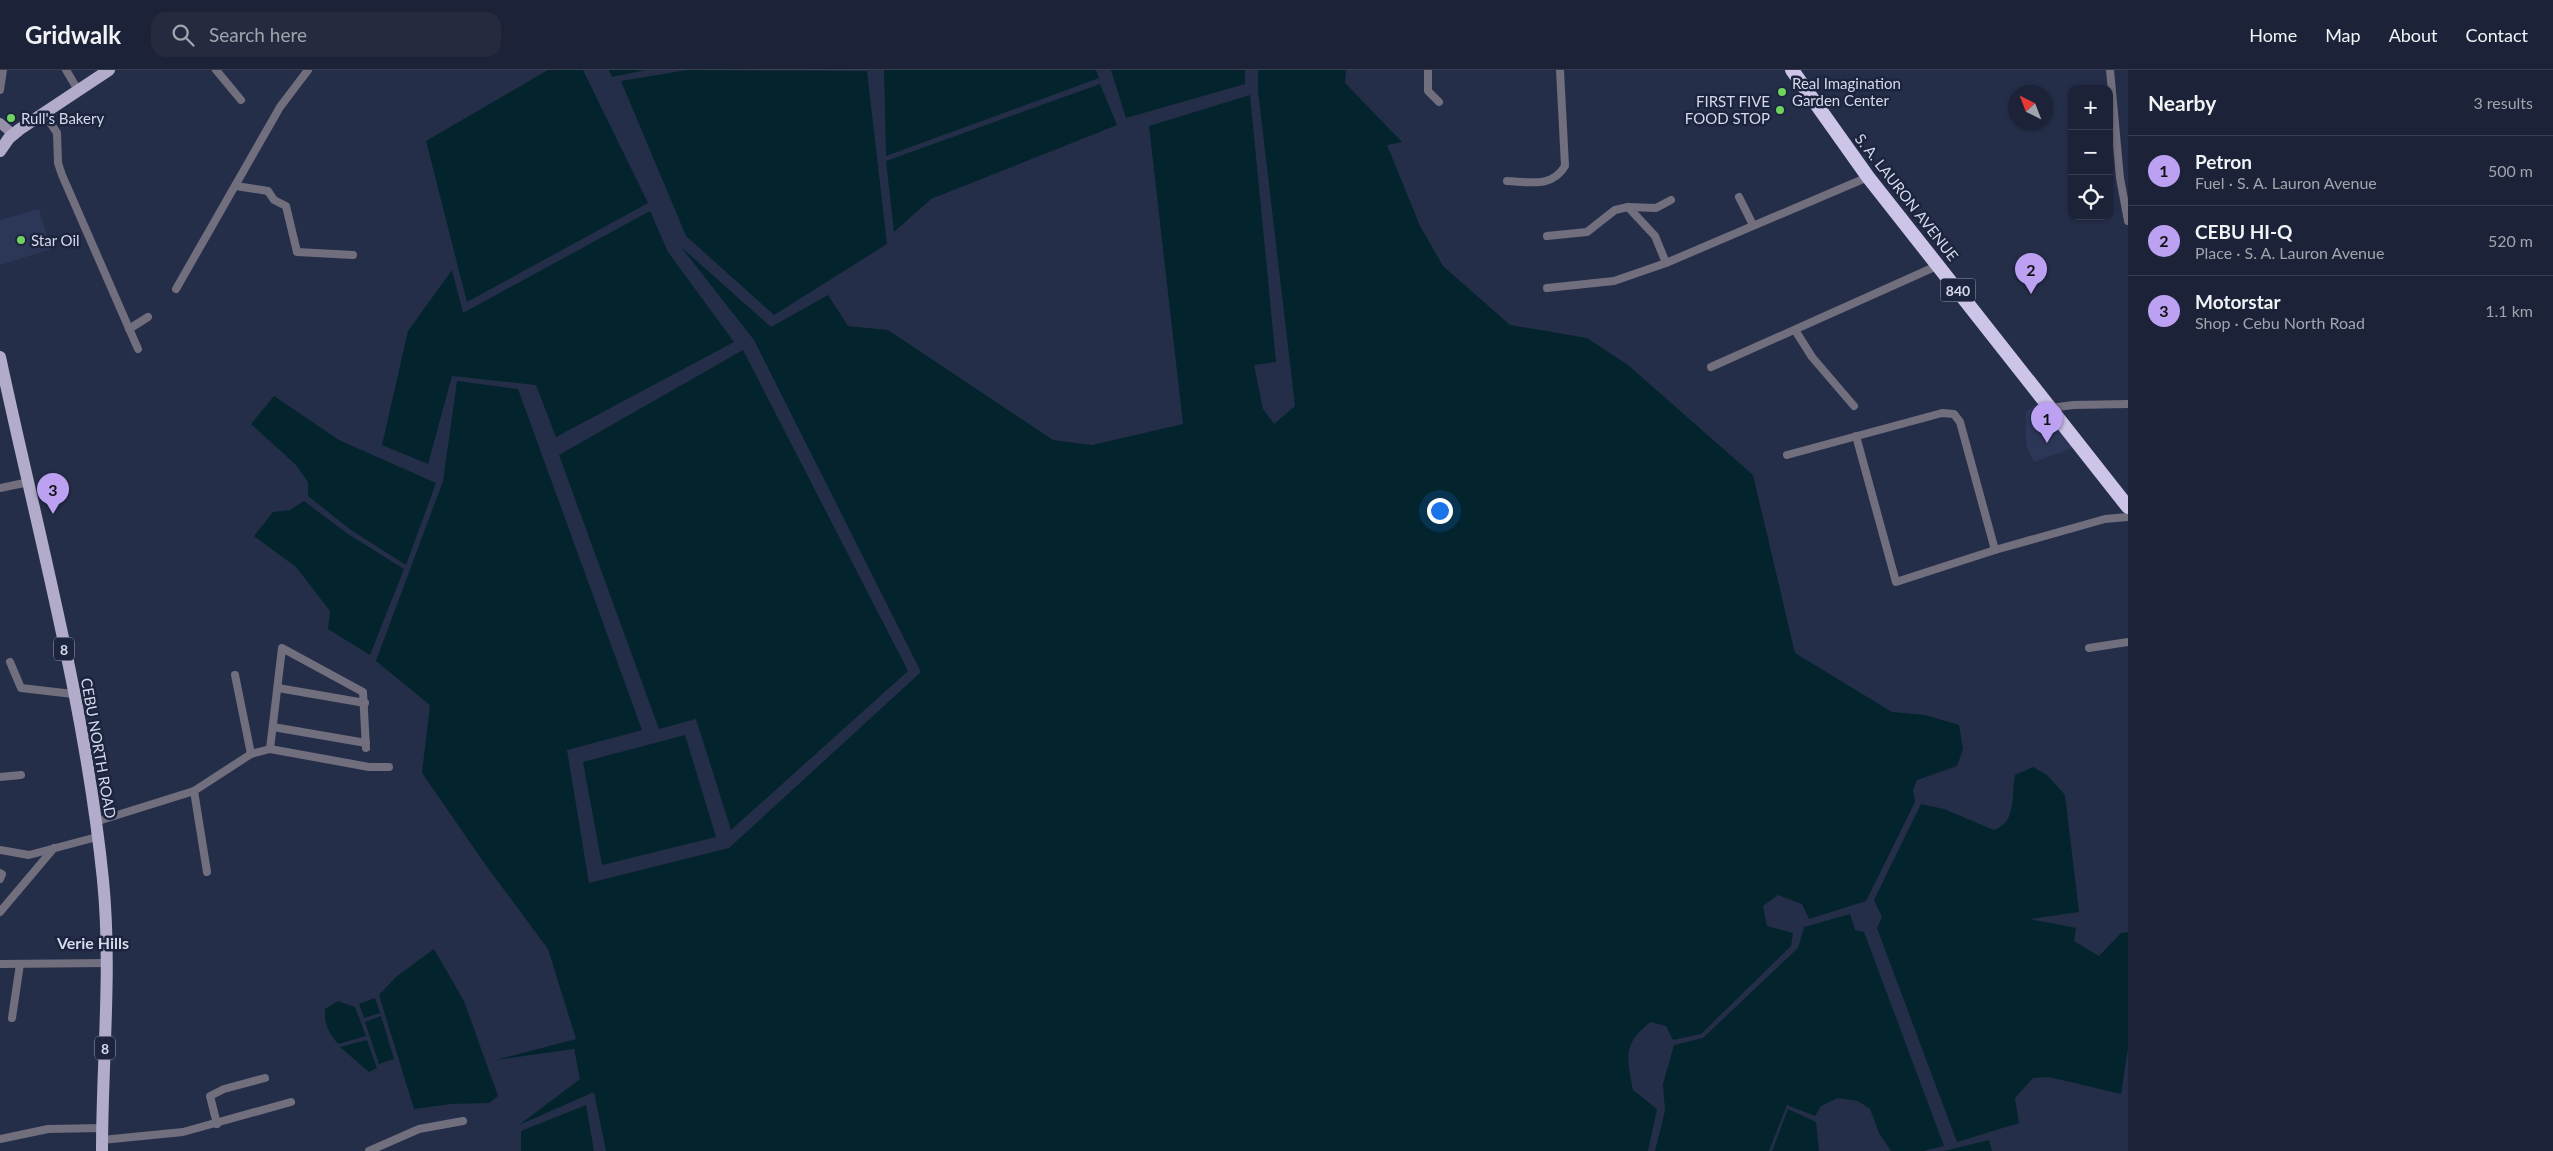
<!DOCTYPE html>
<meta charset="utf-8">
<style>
body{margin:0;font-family:Lato,sans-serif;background:#252a3f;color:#f1f3f6}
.controls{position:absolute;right:15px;top:15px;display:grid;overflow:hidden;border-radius:10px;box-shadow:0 1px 4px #0004}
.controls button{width:45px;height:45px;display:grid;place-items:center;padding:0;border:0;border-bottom:1px solid #3a3f52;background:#1c2237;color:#f1f3f6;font:25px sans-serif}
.compass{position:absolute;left:2008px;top:15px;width:45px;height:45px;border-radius:50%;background:#1c2237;box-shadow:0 1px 4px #0004;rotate:318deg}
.you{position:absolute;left:1439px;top:440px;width:18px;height:18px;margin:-12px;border:4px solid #fff;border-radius:50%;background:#1a73e8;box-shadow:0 0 0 8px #1a73e833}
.badge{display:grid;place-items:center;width:32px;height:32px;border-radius:50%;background:#bca0f2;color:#111;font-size:16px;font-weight:700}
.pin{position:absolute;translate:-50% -41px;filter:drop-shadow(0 1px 2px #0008)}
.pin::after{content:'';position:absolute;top:26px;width:18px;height:15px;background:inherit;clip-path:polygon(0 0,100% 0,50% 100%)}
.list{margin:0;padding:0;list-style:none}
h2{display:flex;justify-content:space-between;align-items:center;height:65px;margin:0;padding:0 20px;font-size:21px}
h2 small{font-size:16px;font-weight:400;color:#a0a4ad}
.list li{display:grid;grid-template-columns:32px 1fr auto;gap:15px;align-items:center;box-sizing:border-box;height:70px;padding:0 20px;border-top:1px solid #3a3f52}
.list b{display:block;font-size:19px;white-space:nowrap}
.list p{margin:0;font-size:16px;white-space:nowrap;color:#a0a4ad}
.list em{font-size:16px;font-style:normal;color:#a0a4ad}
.icon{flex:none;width:28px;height:28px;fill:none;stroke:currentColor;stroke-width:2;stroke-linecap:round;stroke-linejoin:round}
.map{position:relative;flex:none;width:2128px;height:1081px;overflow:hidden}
header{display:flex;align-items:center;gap:30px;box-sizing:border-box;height:70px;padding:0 25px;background:#1c2237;border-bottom:1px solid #3a3f52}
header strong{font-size:24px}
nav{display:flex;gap:28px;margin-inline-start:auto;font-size:18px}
.search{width:350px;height:45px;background:#252a3f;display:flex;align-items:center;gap:12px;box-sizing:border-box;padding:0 18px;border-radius:15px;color:#a0a4ad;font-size:19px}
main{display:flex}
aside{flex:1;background:#1c2237}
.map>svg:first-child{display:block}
.built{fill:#2c3758}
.water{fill:#03242c}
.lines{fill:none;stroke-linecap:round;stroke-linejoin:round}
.street{stroke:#716e7d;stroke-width:8}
.secondary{stroke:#9691a8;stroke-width:10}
.primary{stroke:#b2acca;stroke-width:12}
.highway{stroke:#ccc5e8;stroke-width:14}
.poi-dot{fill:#6fd360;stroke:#1c243e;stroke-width:2}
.labels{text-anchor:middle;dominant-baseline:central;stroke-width:5;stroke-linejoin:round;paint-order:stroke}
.shield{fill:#1c243e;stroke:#9da3b8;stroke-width:1}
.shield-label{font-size:14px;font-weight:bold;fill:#d4daec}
.poi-label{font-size:15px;fill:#d4daec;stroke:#1c243e;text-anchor:start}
.street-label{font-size:15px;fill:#d4daec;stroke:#1c243e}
.neighbourhood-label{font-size:16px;font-weight:bold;fill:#d4daec;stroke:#1c243e}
</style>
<header>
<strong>Gridwalk</strong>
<div class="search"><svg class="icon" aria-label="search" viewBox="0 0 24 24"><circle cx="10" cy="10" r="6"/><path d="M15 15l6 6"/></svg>Search here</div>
<nav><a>Home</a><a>Map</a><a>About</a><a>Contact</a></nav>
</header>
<main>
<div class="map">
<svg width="2128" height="1081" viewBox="0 0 2128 1081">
<rect width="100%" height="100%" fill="#252e49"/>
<g class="built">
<polygon points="39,139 51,179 0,195 0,150"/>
<polygon points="2036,333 2073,378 2034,392 2026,375 2026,342"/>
</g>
<g class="water">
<polygon points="548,0 583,0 648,133 467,232 426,71"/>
<polygon points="609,0 646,0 612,7"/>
<polygon points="687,0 867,1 887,174 774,245 686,166 621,11"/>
<polygon points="884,0 1096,0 1099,8 886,86"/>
<polygon points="1111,0 1245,0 1245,14 1126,48"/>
<path d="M1258,0H1346L1345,13L1402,72L1387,75L1420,156L1443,196L1510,255L1587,268L1628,295L1753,405L1795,583L1892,642L1925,645L1959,655L1963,679L1957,696L1917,710L1913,720L1915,732L1866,831L1809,849L1802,834L1778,825L1763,836L1767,856L1793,863L1791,876L1701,964L1673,970L1666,956L1651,952C1622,973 1627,988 1633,1020L1657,1039L1648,1081H606L594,1022L519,1055L580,1009L574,979L496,990L576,969L548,879L485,794L422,703L430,635L376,591L443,411L457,311L518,319L642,660L567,680L589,813L729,778L921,602L754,270L681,177L771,257L828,225L848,256L888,260L1053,370L1092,375L1183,354L1149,56L1250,25L1276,292L1254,295L1263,339L1274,354L1295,336L1258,21Z"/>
<polygon points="1100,14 1117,55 931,129 894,162 886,91"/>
<polygon points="650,141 668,182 734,272 556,367 536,315 452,306 428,394 382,375 408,261 452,200 463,243"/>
<polygon points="743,280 908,601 731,760 696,649 659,659 559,385"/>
<polygon points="274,326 339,370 436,413 406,495 351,460 308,426 308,412 295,394 251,354"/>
<polygon points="304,431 348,464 404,499 370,585 328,559 330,541 296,497 254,466 273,442 290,440"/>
<polygon points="685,665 716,767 602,795 583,692"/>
<path d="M2033,697L2047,705L2065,725L2079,842L2030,849L2076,858L2074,871L2099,886L2121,863L2128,862V978L2121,1024L2049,1007L2033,1008L2015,1028L2019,1053L1957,1072L1877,858L1882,847L1874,830L1921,734L1944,739L1994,760C2017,752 2011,726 2015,705Z"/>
<polygon points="1850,844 1855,860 1864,862 1944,1076 1923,1081 1891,1081 1879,1063 1870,1039 1858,1031 1838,1028 1821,1036 1815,1046 1787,1035 1769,1081 1655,1081 1665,1041 1663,1014 1674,975 1703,968 1798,878 1804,857"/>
<polygon points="434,879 464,931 498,1026 489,1033 451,1034 414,1039 379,925 397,906"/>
<polygon points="375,928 380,943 364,948 359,934"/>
<path d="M338,931L355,937L366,966L338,974C328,962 324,954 325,939Z"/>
<polygon points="381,946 394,989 379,994 365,952"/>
<polygon points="367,970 377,998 369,1002 340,977"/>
<polygon points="586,1035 594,1081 521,1081 521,1061"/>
<polygon points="1788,1039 1816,1052 1819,1081 1772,1081"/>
<polygon points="1989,1070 1992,1081 1944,1081"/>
</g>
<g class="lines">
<g class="street">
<polyline points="66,0 78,20"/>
<polyline points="216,0 241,30"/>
<polyline points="1428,0 1428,21 1439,32"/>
<polyline points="2110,0 2120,108 2128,151"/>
<polyline points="0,20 3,0"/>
<polyline points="44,43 57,63 58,93 62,105 138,279"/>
<path d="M1507,111C1530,112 1552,118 1565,96L1560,0"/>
<polyline points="236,116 268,121 274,130 286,136 297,182 353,185"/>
<polyline points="1739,127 1753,155"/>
<polyline points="1628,137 1655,166 1666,193"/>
<polyline points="1547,166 1587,162 1615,140 1628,137 1656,138 1671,130"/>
<polyline points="1547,218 1614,211 1666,193 1868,107"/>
<polyline points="176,219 280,37 308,0"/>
<polyline points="129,259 148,247"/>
<polyline points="1795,260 1812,287 1854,336"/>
<polyline points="1711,297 1939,195"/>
<polyline points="2051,338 2073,335 2128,334"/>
<polyline points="1856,366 1896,512 1995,480 2105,449 2128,447"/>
<polyline points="1787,385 1942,343 1954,344 1960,352 1995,480"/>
<polyline points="0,418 29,412"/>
<polyline points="2089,578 2128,572"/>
<polyline points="10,592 21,618 73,624"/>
<polyline points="235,605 251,684"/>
<polyline points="278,618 365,633"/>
<polyline points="273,657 366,673"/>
<polyline points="270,679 282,578 363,622 366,678"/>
<polyline points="0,707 21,705"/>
<polyline points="194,721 207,802"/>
<polyline points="95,752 194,721 251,684 270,679 369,697 389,697"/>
<polyline points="0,780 29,785 97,767"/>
<polyline points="0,803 2,804 0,809"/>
<polyline points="0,842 54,778"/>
<polyline points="1,894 108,893"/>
<polyline points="12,948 20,894"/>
<polyline points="217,1054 210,1026 224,1019 265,1008"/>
<polyline points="0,1069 48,1059 102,1058"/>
<polyline points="102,1070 183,1062 291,1032"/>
<polyline points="369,1081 419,1059 463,1051"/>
</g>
<polyline class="secondary" points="0,53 13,64"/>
<g class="primary">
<polyline points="0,81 9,68 20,59 109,0"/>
<path d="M0,287C37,460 85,633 103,810C112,901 102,991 102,1081"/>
</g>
<polyline class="highway" points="1792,0 1868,107 2128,437"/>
</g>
<g class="poi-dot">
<circle cx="1782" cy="22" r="5"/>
<circle cx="1780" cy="40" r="5"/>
<circle cx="11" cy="48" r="5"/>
<circle cx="21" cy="170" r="5"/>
</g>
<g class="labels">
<g class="shield">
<rect x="1940.5" y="208.5" width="35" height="23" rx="4"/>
<rect x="54" y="567.5" width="20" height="23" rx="4"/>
<rect x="95" y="966.5" width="20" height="23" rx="4"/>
</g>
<g class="shield-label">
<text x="1958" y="220">840</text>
<text x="64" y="579">8</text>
<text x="105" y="978">8</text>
</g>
<g class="poi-label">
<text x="1792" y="13">Real Imagination<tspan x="1792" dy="17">Garden Center</tspan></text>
<text x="1770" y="31" text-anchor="end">FIRST FIVE<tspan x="1770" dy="17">FOOD STOP</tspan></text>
<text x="21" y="48">Rull's Bakery</text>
<text x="31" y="170">Star Oil</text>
</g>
<g class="street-label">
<text transform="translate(1907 127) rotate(52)">S. A. LAURON AVENUE</text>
<text transform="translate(99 678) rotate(80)">CEBU NORTH ROAD</text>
</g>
<g class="neighbourhood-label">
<text x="93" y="872">Verie Hills</text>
</g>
</g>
</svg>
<div class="controls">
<button>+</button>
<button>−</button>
<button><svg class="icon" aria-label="locate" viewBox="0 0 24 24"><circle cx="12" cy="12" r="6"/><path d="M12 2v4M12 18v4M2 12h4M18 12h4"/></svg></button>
</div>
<svg class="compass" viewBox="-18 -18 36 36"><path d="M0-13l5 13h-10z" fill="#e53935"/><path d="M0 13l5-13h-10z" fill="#a0a4ad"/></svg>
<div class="you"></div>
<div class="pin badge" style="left:2047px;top:373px">1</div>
<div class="pin badge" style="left:2031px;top:224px">2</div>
<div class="pin badge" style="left:53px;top:444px">3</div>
</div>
<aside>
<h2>Nearby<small>3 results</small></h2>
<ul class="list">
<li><span class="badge">1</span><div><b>Petron</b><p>Fuel · S. A. Lauron Avenue</p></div><em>500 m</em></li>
<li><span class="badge">2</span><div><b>CEBU HI-Q</b><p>Place · S. A. Lauron Avenue</p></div><em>520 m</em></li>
<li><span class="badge">3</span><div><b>Motorstar</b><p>Shop · Cebu North Road</p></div><em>1.1 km</em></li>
</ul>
</aside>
</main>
